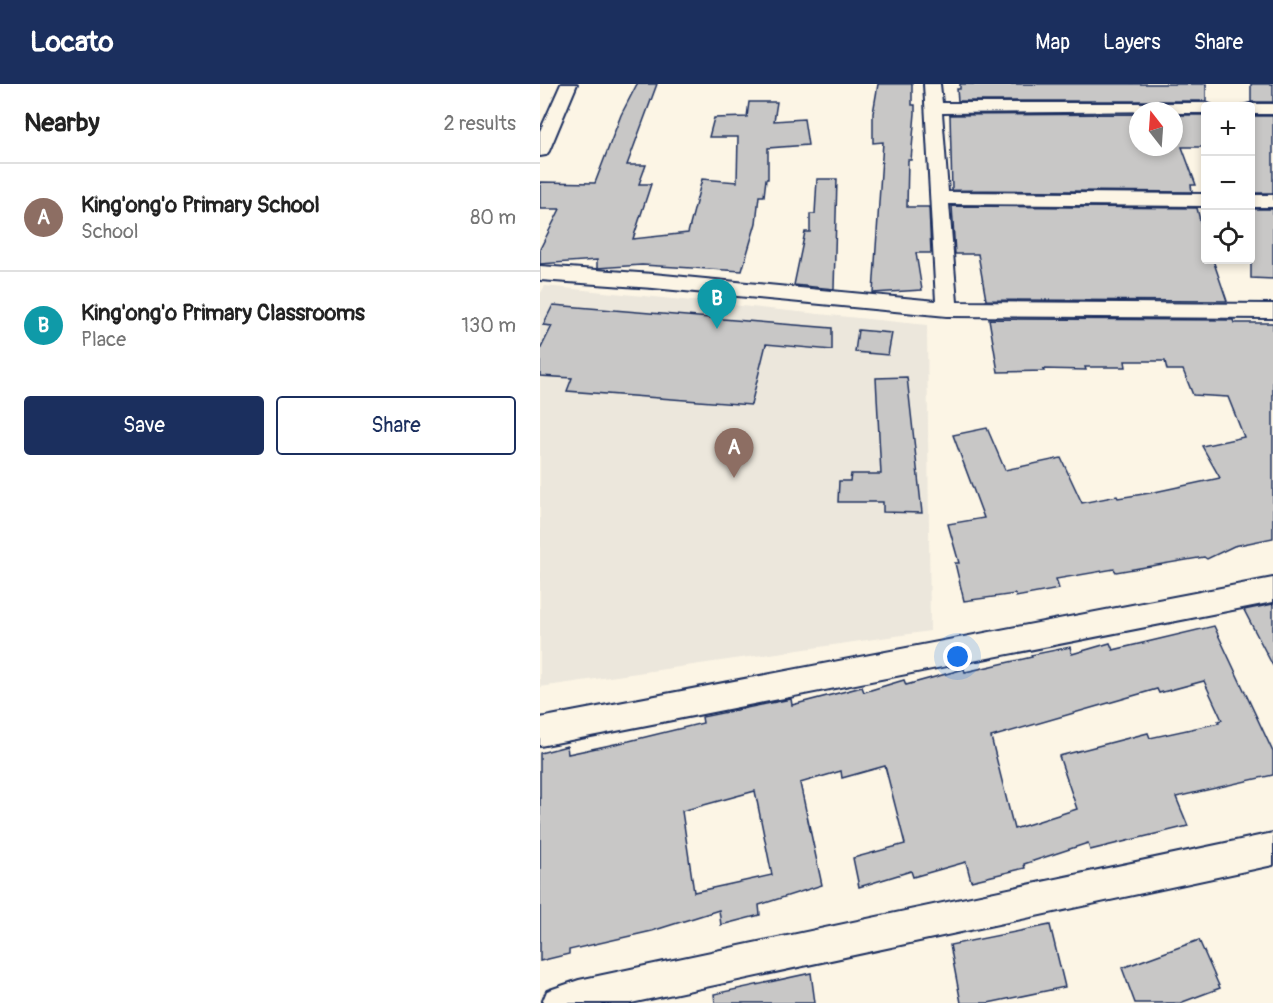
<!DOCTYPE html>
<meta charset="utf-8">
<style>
body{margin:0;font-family:Pangolin,sans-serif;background:#f6f6f6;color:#222}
.controls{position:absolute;right:18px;top:18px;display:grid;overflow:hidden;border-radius:6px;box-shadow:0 3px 9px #0003}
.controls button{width:54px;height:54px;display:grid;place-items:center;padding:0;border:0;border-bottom:2px solid #e0e0e0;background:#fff;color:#222;font:30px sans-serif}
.compass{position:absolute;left:589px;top:18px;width:54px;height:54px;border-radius:50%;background:#fff;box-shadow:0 3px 9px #0003;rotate:343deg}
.you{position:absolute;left:418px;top:573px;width:21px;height:21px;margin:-15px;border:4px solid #fff;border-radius:50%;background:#1a73e8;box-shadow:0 0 0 9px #1a73e833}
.badge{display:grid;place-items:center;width:39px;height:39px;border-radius:50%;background:#1b2f5e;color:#fff;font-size:20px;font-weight:700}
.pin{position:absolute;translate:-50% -50px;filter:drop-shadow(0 2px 3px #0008)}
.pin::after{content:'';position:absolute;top:32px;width:21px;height:18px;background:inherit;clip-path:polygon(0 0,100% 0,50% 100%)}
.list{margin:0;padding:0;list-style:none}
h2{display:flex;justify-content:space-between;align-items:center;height:78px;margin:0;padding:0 24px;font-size:26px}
h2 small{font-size:20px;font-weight:400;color:#767676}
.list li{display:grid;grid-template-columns:39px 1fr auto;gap:18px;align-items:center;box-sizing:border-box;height:108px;padding:0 24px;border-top:2px solid #e0e0e0}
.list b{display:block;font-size:22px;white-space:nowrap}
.list p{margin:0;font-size:20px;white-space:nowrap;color:#767676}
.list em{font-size:20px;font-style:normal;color:#767676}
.actions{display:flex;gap:12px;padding:18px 24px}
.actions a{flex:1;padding:14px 0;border:2px solid #1b2f5e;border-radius:6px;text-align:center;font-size:21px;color:#1b2f5e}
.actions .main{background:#1b2f5e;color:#fff}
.icon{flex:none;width:33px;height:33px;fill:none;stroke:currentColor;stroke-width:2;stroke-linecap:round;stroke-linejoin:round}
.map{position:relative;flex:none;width:733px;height:919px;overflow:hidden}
header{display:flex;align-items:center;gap:36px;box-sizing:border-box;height:84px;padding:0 30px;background:#1b2f5e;color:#fff}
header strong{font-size:28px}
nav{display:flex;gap:33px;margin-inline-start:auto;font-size:21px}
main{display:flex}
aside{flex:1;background:#fff}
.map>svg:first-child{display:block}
.built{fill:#ece7dc}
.building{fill:#c8c7c6;stroke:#1b2f5e;stroke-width:1.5;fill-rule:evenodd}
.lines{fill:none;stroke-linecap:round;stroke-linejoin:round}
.street-casing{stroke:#1b2f5e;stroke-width:4}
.street{fill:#fcf5e5;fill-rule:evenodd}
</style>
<header>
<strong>Locato</strong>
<nav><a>Map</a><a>Layers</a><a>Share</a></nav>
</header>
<main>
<aside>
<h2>Nearby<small>2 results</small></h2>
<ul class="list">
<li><span class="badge" style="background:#8d6e63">A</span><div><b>King'ong'o Primary School</b><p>School</p></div><em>80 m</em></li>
<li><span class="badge" style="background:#0f9aa8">B</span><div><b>King'ong'o Primary Classrooms</b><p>Place</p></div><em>130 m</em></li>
</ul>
<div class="actions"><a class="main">Save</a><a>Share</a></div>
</aside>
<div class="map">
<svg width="733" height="919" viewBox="0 0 733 919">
<rect width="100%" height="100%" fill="#fcf5e5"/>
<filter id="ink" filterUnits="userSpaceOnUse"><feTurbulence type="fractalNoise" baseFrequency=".0167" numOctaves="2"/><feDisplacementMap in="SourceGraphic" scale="12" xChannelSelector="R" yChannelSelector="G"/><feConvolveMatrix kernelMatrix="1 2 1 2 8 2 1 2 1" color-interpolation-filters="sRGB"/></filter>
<g filter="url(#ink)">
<polygon class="built" points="5,202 387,241 390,547 0,603 0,210"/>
<g class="building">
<polygon points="97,0 117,0 87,81 106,81 99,100 111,100 93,155 148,149 162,95 197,98 198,53 169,53 174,34 207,33 209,18 237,18 234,37 264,35 268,61 228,64 228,95 226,95 224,112 219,112 216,139 202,187 102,181 57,184 57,176 0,180 0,165 20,125 0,125 0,98 55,99 81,31"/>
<polygon points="338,0 372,0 372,21 375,21 375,29 371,76 368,76 367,123 389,123 391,169 376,169 382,206 333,209 343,58 333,59 333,29"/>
<polygon points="420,0 666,0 666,17 418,17 417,5 420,5"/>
<rect x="711" y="0" width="22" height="18"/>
<polygon points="598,30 598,63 634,63 634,31 666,31 666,63 642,63 656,101 651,101 652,108 412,106 410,31"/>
<rect x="711" y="32" width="22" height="77"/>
<polygon points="277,95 297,95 294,205 254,201 265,148 270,148 270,130 275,130"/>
<polygon points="412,122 657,124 666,160 666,176 673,176 687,217 446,216 438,170 415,170"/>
<polygon points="711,125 733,125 733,195 711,194"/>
<polygon points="13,221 292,244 292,266 226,260 211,321 27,307 32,294 0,292 0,266 12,242 3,241"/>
<polygon points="449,235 693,236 694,239 733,239 733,454 694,462 667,475 664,473 576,488 574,485 516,495 519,505 476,513 475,510 424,517 415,479 419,479 408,440 444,434 413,351 447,344 465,386 521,374 542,419 577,412 578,414 610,409 680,394 662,362 704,353 688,313 653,311 643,286 627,286 625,277 585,277 586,283 545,283 546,286 503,285 504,287 458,288"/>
<polygon points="318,246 352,249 348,271 315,268"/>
<polygon points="367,293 382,429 343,428 343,418 298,418 299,397 310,397 311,390 341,390 336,294"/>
<polygon points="733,520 733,582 704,526"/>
<path d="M674,542L733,668V691L636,713L648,742L550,766L548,759L484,780L485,784L431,797L426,778L373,793L371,787L319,803L313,774L365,760L345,682L302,694L301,687L260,699L282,801L219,821L220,831L181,841L179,826L112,847L29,866V870L0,877V669L27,662L28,670L89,657L163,639L162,633L251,615L252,621L322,603L324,608L364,596L366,601L424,585L425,588L492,573L491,571L530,563L532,570L570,559L573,566ZM664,597L682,636L678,637L679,639L610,654L608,649L519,672L537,725L474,745L451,653L617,605L619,609ZM215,707L232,791L154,808L142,727Z"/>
<polygon points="510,841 525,903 448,919 421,919 410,861"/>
<polygon points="659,856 680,904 640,919 595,919 582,884"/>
<polygon points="271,889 275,919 175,919 174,910"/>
</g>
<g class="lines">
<defs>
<g id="street">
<polygon points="21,0 37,0 9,67 6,71 0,72 0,47"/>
<polygon points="384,0 400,0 402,19 666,19 673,22 666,22 666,29 634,29 634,27 402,29 408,108 666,110 666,122 409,120 417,218 733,220 733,234 407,232 113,204 0,196 0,182 113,190 396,217"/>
<polygon points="710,20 733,20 733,30 710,30 710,22 703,22"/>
<rect x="710" y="111" width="23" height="12"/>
<polygon points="733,494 733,518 0,662 0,634"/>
<polygon points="733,749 733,781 91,919 2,919 7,907 39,896"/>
</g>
</defs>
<use href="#street" class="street-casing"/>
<use href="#street" class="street"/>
</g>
</g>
</svg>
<div class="controls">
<button>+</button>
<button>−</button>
<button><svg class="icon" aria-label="locate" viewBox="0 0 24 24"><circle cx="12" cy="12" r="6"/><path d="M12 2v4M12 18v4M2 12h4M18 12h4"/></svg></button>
</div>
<svg class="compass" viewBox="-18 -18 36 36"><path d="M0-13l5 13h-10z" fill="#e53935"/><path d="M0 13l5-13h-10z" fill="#767676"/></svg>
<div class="you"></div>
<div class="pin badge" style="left:194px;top:394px;background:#8d6e63">A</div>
<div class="pin badge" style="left:177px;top:245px;background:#0f9aa8">B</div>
</div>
</main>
